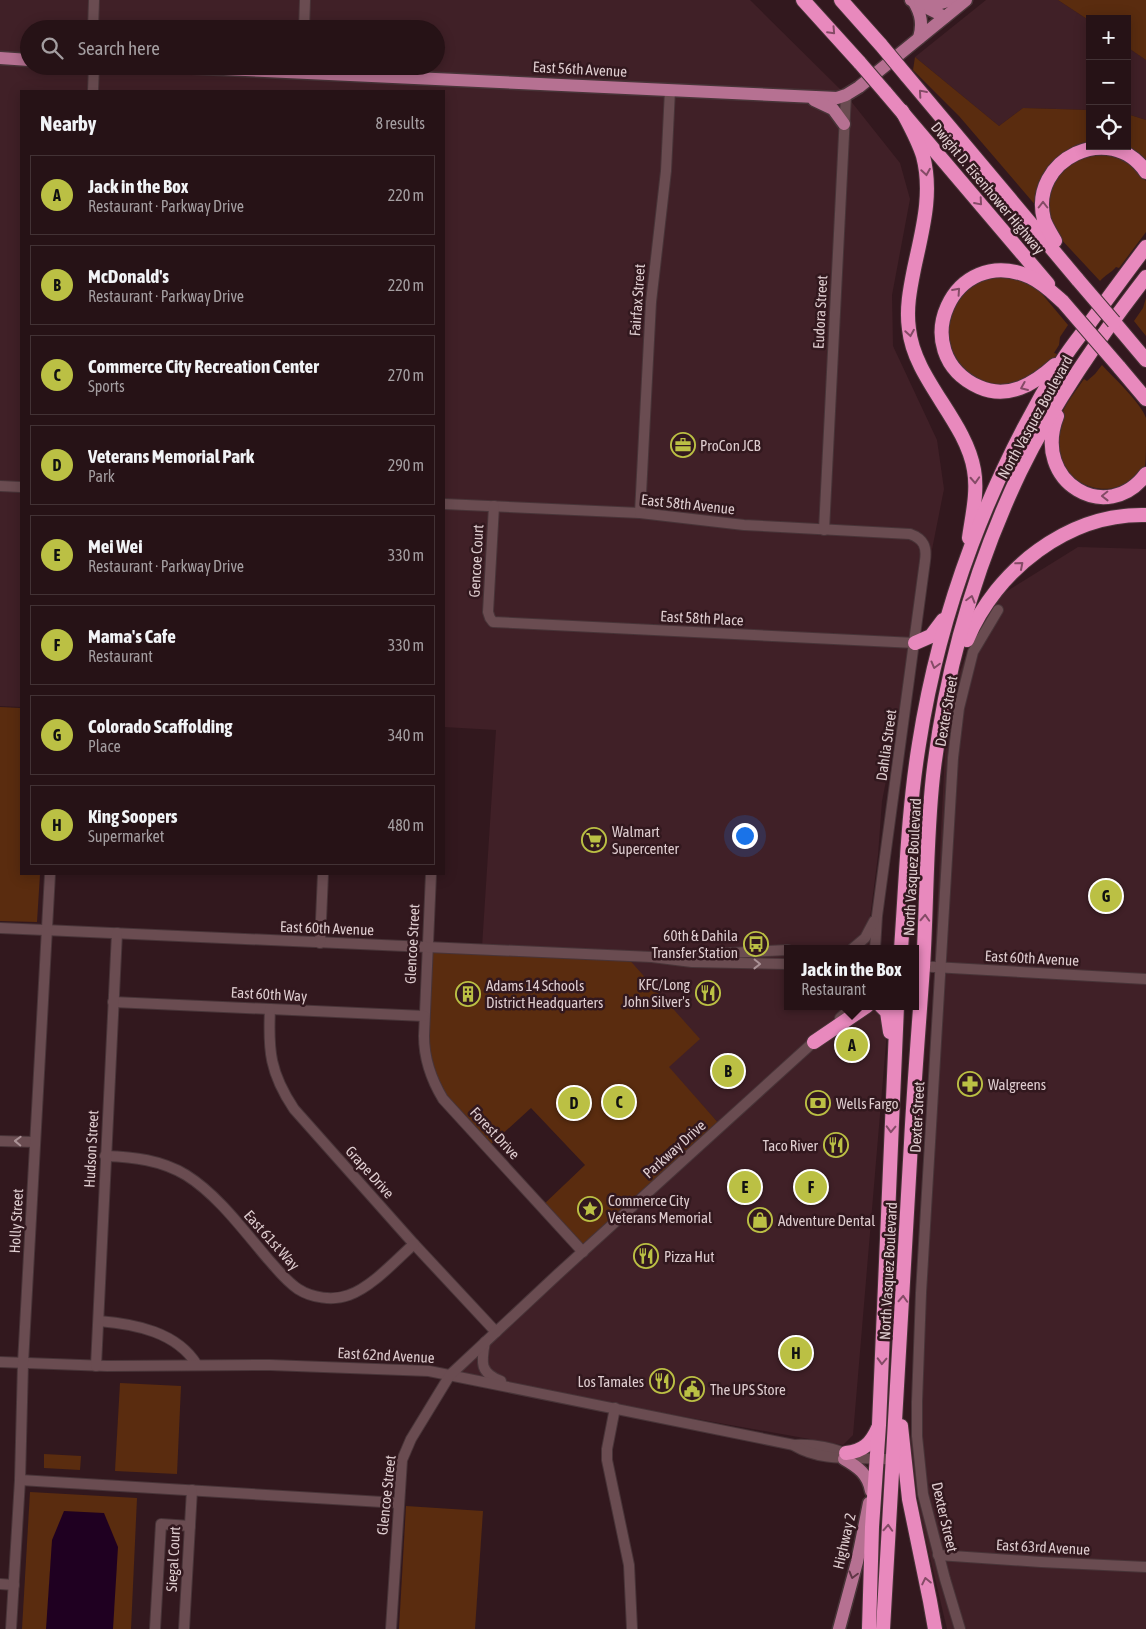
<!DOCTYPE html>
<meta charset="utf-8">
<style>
body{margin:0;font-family:"Asap Condensed",sans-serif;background:#2e1b1f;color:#f1f3f6}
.controls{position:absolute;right:15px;top:15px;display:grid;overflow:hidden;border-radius:0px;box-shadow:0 2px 12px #0003}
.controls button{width:45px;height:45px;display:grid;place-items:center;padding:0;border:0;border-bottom:1px solid #423235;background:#261216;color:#f1f3f6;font:25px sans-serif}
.you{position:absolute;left:744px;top:835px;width:18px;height:18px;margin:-12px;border:4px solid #fff;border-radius:50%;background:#1a73e8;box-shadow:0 0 0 8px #1a73e833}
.badge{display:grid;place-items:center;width:32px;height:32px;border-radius:50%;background:#bbc044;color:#111;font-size:16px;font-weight:700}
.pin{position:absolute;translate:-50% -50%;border:2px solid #fff;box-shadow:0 1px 5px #0006}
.popup{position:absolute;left:784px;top:945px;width:135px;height:65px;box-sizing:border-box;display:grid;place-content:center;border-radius:0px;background:#261216;filter:drop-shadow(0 1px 4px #0005);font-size:16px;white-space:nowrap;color:#a49ea1}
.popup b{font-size:19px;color:#f1f3f6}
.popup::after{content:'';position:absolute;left:50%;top:100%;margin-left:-10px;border:10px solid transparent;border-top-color:#261216}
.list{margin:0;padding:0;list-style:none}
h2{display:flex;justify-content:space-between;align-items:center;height:65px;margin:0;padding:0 20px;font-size:21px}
h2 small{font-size:16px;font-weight:400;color:#a49ea1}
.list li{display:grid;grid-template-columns:32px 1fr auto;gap:15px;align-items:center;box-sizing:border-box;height:80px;margin:0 10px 10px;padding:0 10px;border:1px solid #423235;border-radius:0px}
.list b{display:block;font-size:19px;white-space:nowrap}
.list p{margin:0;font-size:16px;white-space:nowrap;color:#a49ea1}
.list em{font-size:16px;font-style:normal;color:#a49ea1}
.icon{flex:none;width:28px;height:28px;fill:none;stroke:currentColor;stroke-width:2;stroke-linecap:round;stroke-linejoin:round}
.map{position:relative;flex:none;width:1146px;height:1629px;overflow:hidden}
.search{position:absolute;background:#261216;box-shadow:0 2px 12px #0003;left:20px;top:20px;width:425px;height:55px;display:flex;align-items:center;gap:12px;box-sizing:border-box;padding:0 18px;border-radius:28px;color:#a49ea1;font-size:19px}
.panel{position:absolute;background:#261216;box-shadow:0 2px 12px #0003;left:20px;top:90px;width:425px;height:785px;border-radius:0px}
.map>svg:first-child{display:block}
.built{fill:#402027;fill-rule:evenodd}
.green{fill:#5a2c0f}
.water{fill:#1f0021}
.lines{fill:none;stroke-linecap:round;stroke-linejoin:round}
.minor-casing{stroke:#483438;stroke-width:12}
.major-casing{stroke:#483438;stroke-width:15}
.highway-casing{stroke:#483438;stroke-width:16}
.minor{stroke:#6a4c51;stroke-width:10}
.major{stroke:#b67192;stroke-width:12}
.highway{stroke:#e889bd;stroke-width:14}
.highway-bridge-casing{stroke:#483438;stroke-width:16;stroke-linecap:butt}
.highway-bridge{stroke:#e889bd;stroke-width:14}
.oneway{stroke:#844b66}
.oneway2{stroke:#aa9296}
.oneway3{stroke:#603747}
.labels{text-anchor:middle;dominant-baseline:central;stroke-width:5;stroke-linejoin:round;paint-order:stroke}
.street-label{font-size:15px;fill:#decccf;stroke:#32181e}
.poi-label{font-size:15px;fill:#decccf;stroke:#32181e;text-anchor:start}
</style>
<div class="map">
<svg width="1146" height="1629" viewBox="0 0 1146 1629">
<rect width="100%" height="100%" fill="#32181e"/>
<g class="built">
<path d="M0,0H750L846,95L900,163L910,199L892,295L893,346L937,440L944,489L882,801L878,855L869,926L872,949H788V1006H882L887,1031L853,1435L843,1445L450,1375L721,1126L668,1067L699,1039L482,947L496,730L444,727V91H21V707L0,706ZM29,29H436V66H29Z"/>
<polygon points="986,0 1058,0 1090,21 1090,110 1023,108 999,126 915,57"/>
<polygon points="1127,47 1146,60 1146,120 1127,114"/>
<polygon points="1078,547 1146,549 1146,1629 947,1629 920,1514 910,1448 945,753 958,677 976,629 1004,593"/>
</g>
<g class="green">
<polygon points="1058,0 1146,0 1146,60 1127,47 1127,19 1090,19 1090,21"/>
<polygon points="915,57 999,126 1023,108 1090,110 1090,144 1075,148 1037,207 959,116 913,70"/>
<polygon points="1127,114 1146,120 1146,162 1136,155 1119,146 1127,146"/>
<path d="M1108,153L1128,161L1146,181V232L1119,268L1116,267C1111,273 1105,275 1100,281L1059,237L1052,226L1047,205L1056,176L1081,156Z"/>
<polygon points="1000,276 1020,279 1037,288 1068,325 1060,337 1059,345 1054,353 1057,354 1052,363 1038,377 997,388 966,375 949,345 949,317 962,294 983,279"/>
<polygon points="1146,298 1146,336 1134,321 1143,308"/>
<path d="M1102,365C1113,377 1142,404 1146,418C1146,424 1146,434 1146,441C1146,448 1146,460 1145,467C1142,473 1136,476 1131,480C1108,498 1072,487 1061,460C1057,450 1057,430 1060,419C1064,405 1076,391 1084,379L1087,381L1095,374Z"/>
<polygon points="0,707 21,708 21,874 40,874 37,922 0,921"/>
<polygon points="427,947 626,956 700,1039 669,1067 721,1126 583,1252 542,1206 585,1165 531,1108 487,1148 443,1099 427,1064"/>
<polygon points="120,1383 181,1386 177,1474 115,1471"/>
<polygon points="44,1454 81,1456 80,1470 44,1468"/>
<polygon points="30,1492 137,1498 131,1629 22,1629"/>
<polygon points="406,1506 483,1511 475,1629 399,1629"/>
</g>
<polygon class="water" points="64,1511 104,1513 118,1547 113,1629 46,1629 52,1540"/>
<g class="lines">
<defs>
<g id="minor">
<polyline points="93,29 94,0"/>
<polyline points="304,29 305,0"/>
<polyline points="93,91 94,66"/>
<polyline points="0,486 21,487"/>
<path d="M444,504L640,513L744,525L910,534C924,539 927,547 925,561L877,916L875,949"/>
<polyline points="494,506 488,612 490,618 493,622 915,643"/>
<polyline points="640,513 651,302 666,171 670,90"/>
<polyline points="824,530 846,95"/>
<path d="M431,874L424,1036C424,1059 431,1079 443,1099L583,1252"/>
<polyline points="0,928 652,957 692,962 788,964"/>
<polyline points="320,943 323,874"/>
<polyline points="852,949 865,938 874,921"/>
<polyline points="669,956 788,950"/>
<polyline points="916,966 1146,979"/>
<polyline points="113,1002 424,1016"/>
<path d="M270,1009C268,1051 270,1073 294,1109L414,1244L496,1332"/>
<polyline points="840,1018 853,1006"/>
<polyline points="0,1141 35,1142"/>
<path d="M105,1156C134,1157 161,1160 186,1175C218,1195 244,1231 268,1259C277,1269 286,1281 298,1289C312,1298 333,1301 349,1295C372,1287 396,1260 414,1244"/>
<path d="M99,1321C135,1324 177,1332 197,1365"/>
<path d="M485,1342C481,1363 480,1373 501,1381"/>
<path d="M0,1362L107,1366L270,1365L429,1371L794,1445C812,1444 836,1447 852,1457"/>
<polyline points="96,1366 117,933"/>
<polyline points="615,1408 607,1449 607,1460 629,1565 632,1629"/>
<path d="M795,1446C822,1462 855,1457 885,1459"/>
<polyline points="20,1480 399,1503"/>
<polyline points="938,1555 1041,1562 1146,1567"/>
<polyline points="0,1584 14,1585"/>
<polyline points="11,1629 20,1480 23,1363 50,874"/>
<polyline points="155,1629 161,1524 190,1526"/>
<polyline points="184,1629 192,1490"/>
<polyline points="391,1629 402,1460 411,1439 450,1375 557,1275 818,1038"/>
<polyline points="960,1629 945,1579 923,1494 917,1436 917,1402 921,1293 953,758 959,708 973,652 998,610"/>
</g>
<g id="major">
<polyline points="911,0 945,17"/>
<path d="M914,2C921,14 923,24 919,38"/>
<polyline points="920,3 941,3 951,0"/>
<polyline points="0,58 29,60"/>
<polyline points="159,66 837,98 846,95 859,87 966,0"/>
<polyline points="814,100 833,109 844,124"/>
<path d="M844,1459C858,1467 868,1474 871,1491"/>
<polyline points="839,1629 857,1562 869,1503"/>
</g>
<g id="highway">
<polyline points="803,0 860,63"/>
<polyline points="841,0 881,45"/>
<polyline points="906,75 1078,280"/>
<polyline points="885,92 1048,284"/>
<path d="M902,111C910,126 918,140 923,156C933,194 922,231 914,269C910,289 906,309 909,329C914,379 966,421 974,470C978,492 972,516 969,538"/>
<path d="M1055,241C1051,234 1047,228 1044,220C1028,159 1111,120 1146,172"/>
<polyline points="1114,322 1146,360"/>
<path d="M1055,365C1034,384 1008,400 979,387C904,353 953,242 1030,277C1043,283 1053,293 1063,302"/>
<polyline points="1119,367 1146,399"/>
<path d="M1057,416C1031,483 1108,526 1146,474"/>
<path d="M967,640C996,570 1068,513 1146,515"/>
<polyline points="915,643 931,636 943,620"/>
<path d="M901,949C906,880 908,811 919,744C940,609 990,477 1062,361C1070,348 1080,336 1089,324C1108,298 1127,272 1146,247"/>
<polyline points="881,1006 887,1012 890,1032"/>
<polyline points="814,1042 867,1006"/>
<polyline points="901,1426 909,1499 930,1601 935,1629"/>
<path d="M846,1453C863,1451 871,1444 878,1428"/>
<polyline points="869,1629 872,1527 879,1425 897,1006"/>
<path d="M883,1629C891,1467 903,1305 911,1143C914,1084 919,1025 923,967C927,903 926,839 933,776C945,672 975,567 1020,472C1054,402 1099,338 1146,277"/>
</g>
</defs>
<use href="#minor" class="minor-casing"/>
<use href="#major" class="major-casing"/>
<use href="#highway" class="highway-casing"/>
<use href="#minor" class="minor"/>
<use href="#major" class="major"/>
<use href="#highway" class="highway"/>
<defs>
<g id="highway-bridge">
<polyline points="881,45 906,75"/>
<polyline points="860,63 885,92"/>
<polyline points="1078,280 1114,322"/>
<polyline points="1063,302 1119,367"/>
</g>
</defs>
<use href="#highway-bridge" class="highway-bridge-casing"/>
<use href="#highway-bridge" class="highway-bridge"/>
</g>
<defs><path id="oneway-chevron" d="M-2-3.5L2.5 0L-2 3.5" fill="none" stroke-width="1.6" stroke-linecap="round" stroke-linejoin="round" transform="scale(1.25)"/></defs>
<g class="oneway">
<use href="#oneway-chevron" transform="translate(832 31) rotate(47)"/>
<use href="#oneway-chevron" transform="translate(922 93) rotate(-131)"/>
<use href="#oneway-chevron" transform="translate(926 172) rotate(81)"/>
<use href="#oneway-chevron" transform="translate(979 202) rotate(49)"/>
<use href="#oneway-chevron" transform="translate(1043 205) rotate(-90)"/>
<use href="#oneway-chevron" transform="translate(957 291) rotate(-48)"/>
<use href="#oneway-chevron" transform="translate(910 333) rotate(81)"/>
<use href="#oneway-chevron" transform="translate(1024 387) rotate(157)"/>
<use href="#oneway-chevron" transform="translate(975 480) rotate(87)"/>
<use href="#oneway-chevron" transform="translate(1105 496) rotate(179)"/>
<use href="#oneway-chevron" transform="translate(1020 565) rotate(-41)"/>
<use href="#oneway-chevron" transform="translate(971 599) rotate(-74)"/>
<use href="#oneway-chevron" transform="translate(935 665) rotate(105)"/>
<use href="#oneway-chevron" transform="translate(925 918) rotate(-87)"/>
<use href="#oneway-chevron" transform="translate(891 1129) rotate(92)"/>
<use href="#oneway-chevron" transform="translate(903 1299) rotate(-87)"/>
<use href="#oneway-chevron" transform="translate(882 1361) rotate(92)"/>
<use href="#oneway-chevron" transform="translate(888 1528) rotate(-87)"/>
<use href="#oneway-chevron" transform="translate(926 1581) rotate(-102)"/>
</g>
<g class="oneway2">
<use href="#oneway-chevron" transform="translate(757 964) rotate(1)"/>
<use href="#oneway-chevron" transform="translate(18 1141) rotate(-178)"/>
</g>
<use class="oneway3" href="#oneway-chevron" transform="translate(853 1575) rotate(105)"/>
<defs>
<symbol id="office-ring" viewBox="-11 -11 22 22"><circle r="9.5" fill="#32181e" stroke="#bbc044" stroke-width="1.5"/><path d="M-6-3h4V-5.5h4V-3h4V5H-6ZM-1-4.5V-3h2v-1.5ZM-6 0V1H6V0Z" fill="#bbc044"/></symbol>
<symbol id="supermarket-ring" viewBox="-11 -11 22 22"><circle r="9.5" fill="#32181e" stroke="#bbc044" stroke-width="1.5"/><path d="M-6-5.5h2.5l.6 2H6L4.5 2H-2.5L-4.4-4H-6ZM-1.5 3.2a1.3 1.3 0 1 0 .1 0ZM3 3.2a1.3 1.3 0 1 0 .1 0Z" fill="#bbc044"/></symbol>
<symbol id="bus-ring" viewBox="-11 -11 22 22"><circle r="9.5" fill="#32181e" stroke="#bbc044" stroke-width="1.5"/><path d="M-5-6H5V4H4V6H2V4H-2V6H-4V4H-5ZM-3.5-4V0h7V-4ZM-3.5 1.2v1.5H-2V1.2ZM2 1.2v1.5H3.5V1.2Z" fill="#bbc044"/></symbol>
<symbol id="restaurant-ring" viewBox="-11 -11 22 22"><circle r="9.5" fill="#32181e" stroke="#bbc044" stroke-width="1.5"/><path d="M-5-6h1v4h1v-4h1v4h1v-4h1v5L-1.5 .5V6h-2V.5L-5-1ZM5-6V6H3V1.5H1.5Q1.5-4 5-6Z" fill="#bbc044"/></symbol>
<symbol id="building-ring" viewBox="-11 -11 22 22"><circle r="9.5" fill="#32181e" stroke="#bbc044" stroke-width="1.5"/><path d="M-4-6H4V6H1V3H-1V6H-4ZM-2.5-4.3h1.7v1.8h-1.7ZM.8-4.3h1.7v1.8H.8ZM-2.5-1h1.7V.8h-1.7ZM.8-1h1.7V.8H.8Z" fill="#bbc044"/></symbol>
<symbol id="pharmacy-ring" viewBox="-11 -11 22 22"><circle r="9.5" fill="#32181e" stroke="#bbc044" stroke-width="1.5"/><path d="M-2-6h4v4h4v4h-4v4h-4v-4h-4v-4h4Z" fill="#bbc044"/></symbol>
<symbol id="bank-ring" viewBox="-11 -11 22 22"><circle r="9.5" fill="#32181e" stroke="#bbc044" stroke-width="1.5"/><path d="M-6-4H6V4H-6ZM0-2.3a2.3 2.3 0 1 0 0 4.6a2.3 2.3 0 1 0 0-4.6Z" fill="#bbc044"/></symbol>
<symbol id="sight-ring" viewBox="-11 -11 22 22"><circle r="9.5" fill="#32181e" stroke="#bbc044" stroke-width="1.5"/><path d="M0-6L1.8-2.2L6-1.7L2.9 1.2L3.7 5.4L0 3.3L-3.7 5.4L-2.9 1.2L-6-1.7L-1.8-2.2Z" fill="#bbc044"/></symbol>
<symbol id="shop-ring" viewBox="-11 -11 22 22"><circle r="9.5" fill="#32181e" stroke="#bbc044" stroke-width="1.5"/><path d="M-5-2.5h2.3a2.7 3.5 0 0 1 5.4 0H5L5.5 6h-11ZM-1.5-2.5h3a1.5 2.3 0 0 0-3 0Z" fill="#bbc044"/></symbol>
<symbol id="civic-ring" viewBox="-11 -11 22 22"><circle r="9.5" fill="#32181e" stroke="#bbc044" stroke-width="1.5"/><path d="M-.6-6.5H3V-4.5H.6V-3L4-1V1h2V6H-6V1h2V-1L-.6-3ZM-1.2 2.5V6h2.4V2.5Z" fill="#bbc044"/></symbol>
</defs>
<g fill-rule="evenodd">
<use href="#office-ring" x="669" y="431" width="28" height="28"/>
<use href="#supermarket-ring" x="580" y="826" width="28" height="28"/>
<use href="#bus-ring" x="742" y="930" width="28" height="28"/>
<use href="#restaurant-ring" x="694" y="979" width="28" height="28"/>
<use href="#building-ring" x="454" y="980" width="28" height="28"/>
<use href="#pharmacy-ring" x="956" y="1070" width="28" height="28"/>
<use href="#bank-ring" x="804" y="1089" width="28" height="28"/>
<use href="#restaurant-ring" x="822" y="1131" width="28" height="28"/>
<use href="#sight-ring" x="576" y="1195" width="28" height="28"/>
<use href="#shop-ring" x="746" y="1206" width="28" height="28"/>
<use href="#restaurant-ring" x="632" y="1242" width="28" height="28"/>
<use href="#restaurant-ring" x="648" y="1367" width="28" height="28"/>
<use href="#civic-ring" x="678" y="1375" width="28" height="28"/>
</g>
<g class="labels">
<g class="street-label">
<text transform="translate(580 69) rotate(3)">East 56th Avenue</text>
<text transform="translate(988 188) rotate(50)">Dwight D. Eisenhower Highway</text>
<text transform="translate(637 300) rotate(-86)">Fairfax Street</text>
<text transform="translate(820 312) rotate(-87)">Eudora Street</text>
<text transform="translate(1035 417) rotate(-61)">North Vasquez Boulevard</text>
<text transform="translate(688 504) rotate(6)">East 58th Avenue</text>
<text transform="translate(476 561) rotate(-87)">Gencoe Court</text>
<text transform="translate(702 618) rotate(3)">East 58th Place</text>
<text transform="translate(946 711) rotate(-80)">Dexter Street</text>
<text transform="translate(886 745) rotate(-82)">Dahlia Street</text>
<text transform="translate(912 867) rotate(-87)">North Vasquez Boulevard</text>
<text transform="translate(327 928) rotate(2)">East 60th Avenue</text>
<text transform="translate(412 944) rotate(-87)">Glencoe Street</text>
<text transform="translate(1032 958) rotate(3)">East 60th Avenue</text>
<text transform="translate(269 994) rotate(3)">East 60th Way</text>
<text transform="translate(917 1117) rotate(-87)">Dexter Street</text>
<text transform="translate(495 1133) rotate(47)">Forest Drive</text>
<text transform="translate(91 1149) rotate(-87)">Hudson Street</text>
<text transform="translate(674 1149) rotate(-42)">Parkway Drive</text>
<text transform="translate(370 1172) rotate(48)">Grape Drive</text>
<text transform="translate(16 1221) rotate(-87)">Holly Street</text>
<text transform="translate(272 1240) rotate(48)">East 61st Way</text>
<text transform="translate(888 1271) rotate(-87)">North Vasquez Boulevard</text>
<text transform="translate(386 1355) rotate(3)">East 62nd Avenue</text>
<text transform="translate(386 1495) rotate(-84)">Glencoe Street</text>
<text transform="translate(945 1517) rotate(77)">Dexter Street</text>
<text transform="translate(844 1541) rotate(-77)">Highway 2</text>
<text transform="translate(1043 1547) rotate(3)">East 63rd Avenue</text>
<text transform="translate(173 1559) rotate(-87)">Siegal Court</text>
</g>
<g class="poi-label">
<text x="700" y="445">ProCon JCB</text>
<text x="612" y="831">Walmart<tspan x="612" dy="17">Supercenter</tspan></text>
<text x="738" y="935" text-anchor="end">60th &amp; Dahila<tspan x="738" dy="17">Transfer Station</tspan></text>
<text x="690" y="984" text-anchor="end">KFC/Long<tspan x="690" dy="17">John Silver's</tspan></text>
<text x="486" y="985">Adams 14 Schools<tspan x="486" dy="17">District Headquarters</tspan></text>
<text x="988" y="1084">Walgreens</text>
<text x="836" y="1103">Wells Fargo</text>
<text x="818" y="1145" text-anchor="end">Taco River</text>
<text x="608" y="1200">Commerce City<tspan x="608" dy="17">Veterans Memorial</tspan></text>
<text x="778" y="1220">Adventure Dental</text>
<text x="664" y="1256">Pizza Hut</text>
<text x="644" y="1381" text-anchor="end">Los Tamales</text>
<text x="710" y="1389">The UPS Store</text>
</g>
</g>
</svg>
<div class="controls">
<button>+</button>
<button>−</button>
<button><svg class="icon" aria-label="locate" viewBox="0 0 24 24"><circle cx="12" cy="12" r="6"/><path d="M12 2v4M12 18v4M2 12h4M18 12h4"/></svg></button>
</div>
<div class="you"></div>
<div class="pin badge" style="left:852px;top:1045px">A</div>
<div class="popup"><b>Jack in the Box</b>Restaurant</div>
<div class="pin badge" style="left:728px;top:1071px">B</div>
<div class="pin badge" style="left:619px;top:1102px">C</div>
<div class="pin badge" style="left:574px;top:1103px">D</div>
<div class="pin badge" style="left:745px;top:1187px">E</div>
<div class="pin badge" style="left:811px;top:1187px">F</div>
<div class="pin badge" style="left:1106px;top:896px">G</div>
<div class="pin badge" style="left:796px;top:1353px">H</div>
<div class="search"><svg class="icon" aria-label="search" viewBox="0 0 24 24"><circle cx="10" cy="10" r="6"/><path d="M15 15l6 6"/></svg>Search here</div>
<section class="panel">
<h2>Nearby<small>8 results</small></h2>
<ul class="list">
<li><span class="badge">A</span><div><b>Jack in the Box</b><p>Restaurant · Parkway Drive</p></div><em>220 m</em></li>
<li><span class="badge">B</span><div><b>McDonald's</b><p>Restaurant · Parkway Drive</p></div><em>220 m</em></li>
<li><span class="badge">C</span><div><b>Commerce City Recreation Center</b><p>Sports</p></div><em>270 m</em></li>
<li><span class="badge">D</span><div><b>Veterans Memorial Park</b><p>Park</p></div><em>290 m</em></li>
<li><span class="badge">E</span><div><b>Mei Wei</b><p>Restaurant · Parkway Drive</p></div><em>330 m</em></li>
<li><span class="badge">F</span><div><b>Mama's Cafe</b><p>Restaurant</p></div><em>330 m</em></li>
<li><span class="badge">G</span><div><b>Colorado Scaffolding</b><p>Place</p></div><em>340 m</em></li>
<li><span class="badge">H</span><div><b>King Soopers</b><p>Supermarket</p></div><em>480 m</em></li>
</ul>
</section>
</div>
